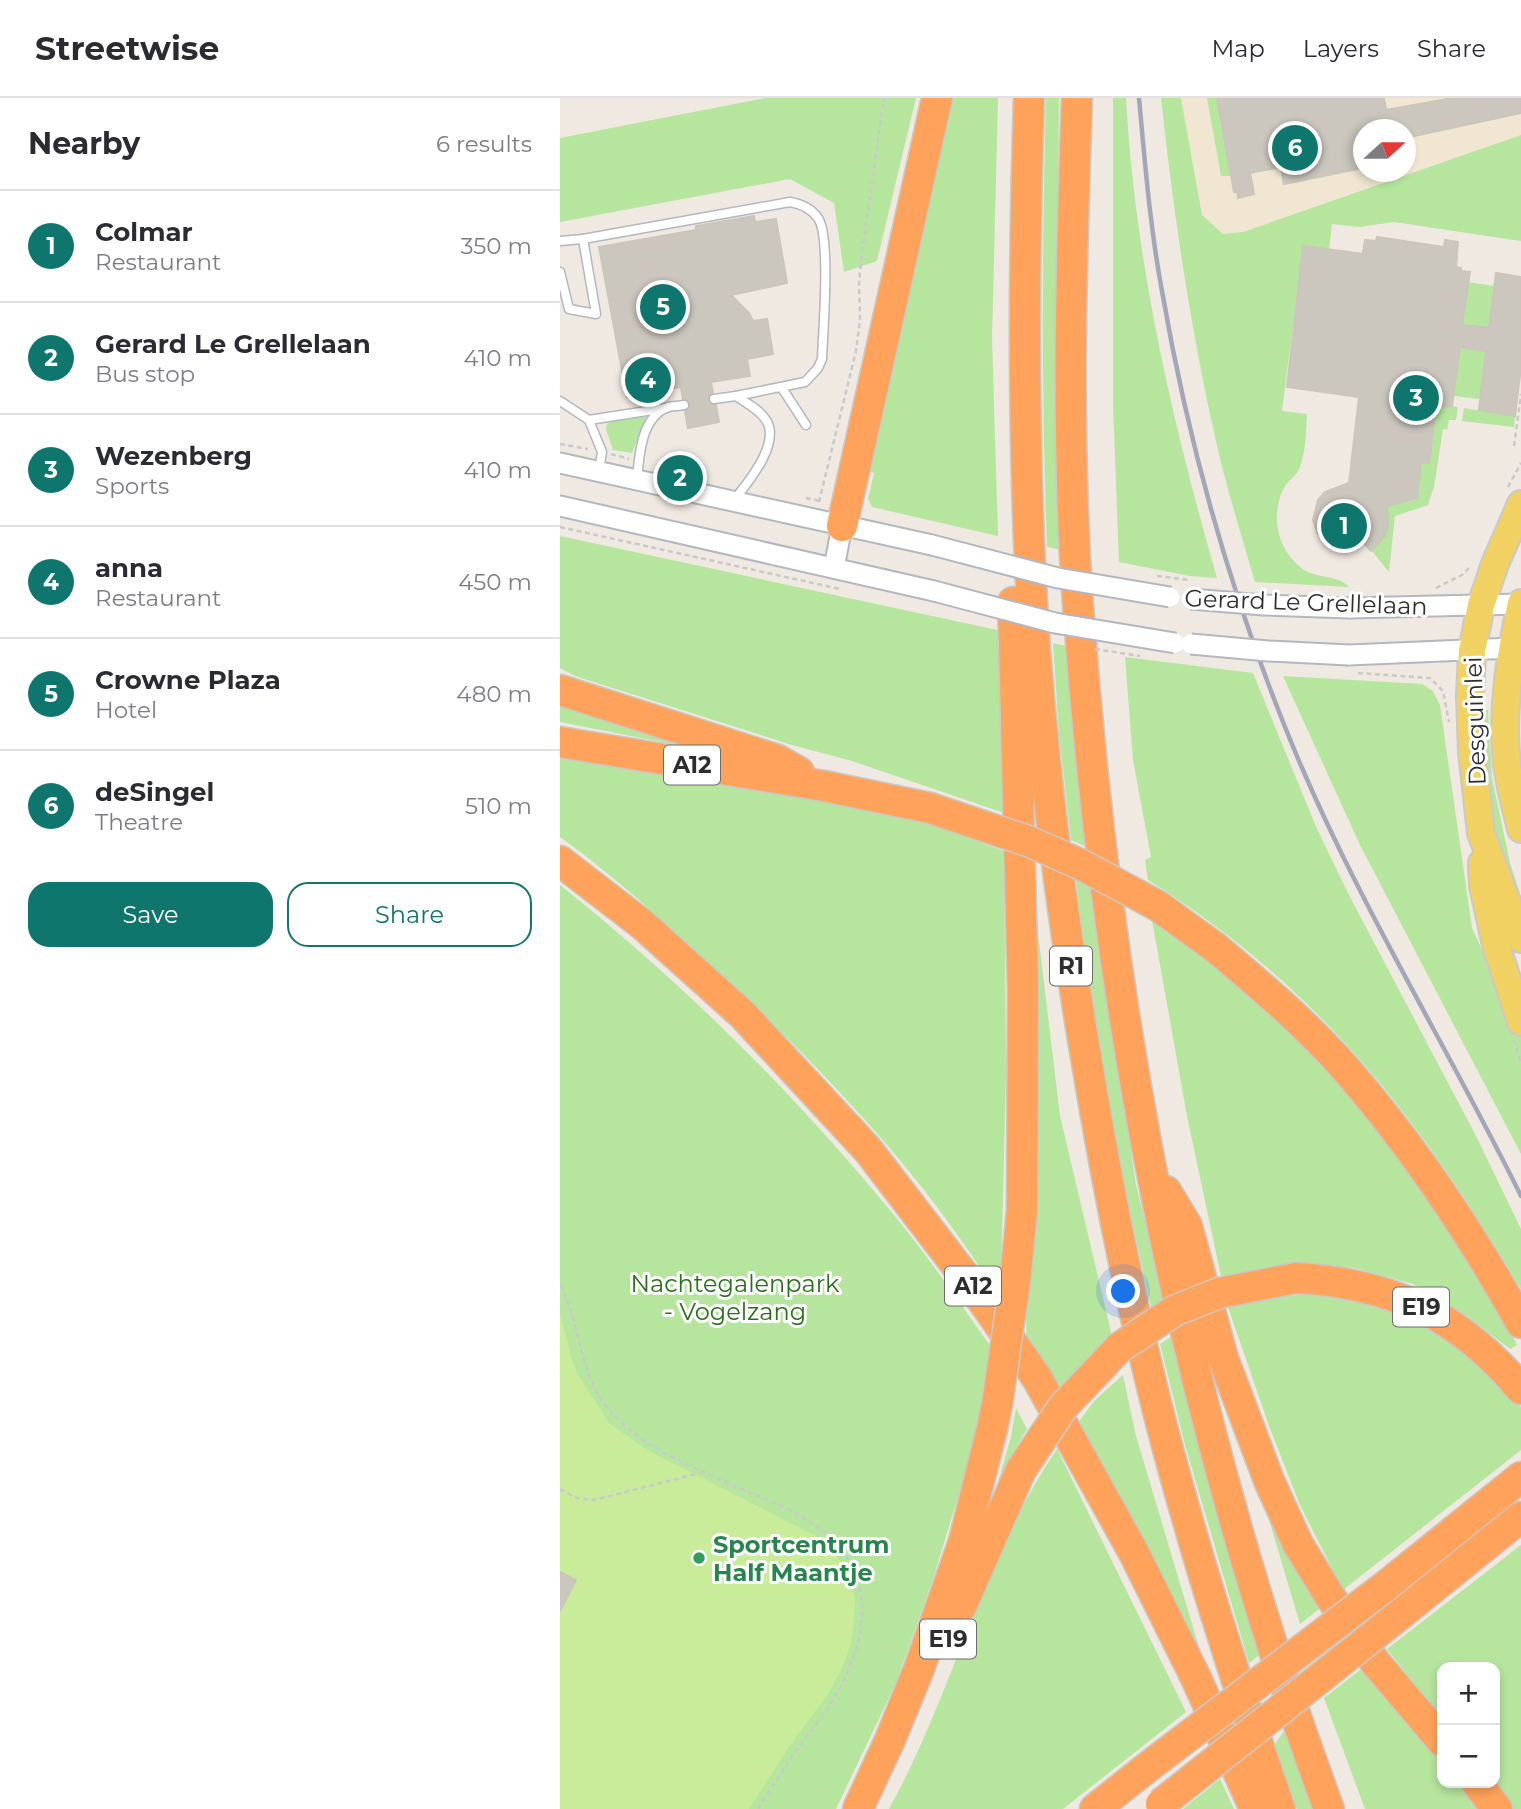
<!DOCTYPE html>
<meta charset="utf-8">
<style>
body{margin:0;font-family:Montserrat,sans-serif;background:#f7f7f7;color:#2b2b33}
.controls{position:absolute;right:21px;bottom:21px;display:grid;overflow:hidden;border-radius:14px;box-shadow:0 4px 10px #0003}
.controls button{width:63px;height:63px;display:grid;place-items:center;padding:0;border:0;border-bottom:2px solid #e1e1e2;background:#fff;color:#2b2b33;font:35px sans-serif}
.compass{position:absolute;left:793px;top:21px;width:63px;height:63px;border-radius:50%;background:#fff;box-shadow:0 4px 10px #0003;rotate:69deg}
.you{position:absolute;left:564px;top:1194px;width:24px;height:24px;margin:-18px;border:5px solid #fff;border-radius:50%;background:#1a73e8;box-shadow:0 0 0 10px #1a73e833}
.badge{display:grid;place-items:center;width:46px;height:46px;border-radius:50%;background:#0f766e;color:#fff;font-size:23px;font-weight:700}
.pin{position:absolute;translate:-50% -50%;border:4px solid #fff;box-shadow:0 2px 7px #0006}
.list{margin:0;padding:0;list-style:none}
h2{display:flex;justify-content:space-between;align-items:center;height:91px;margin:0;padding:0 28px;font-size:30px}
h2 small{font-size:23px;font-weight:400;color:#7c7c81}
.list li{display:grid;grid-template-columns:46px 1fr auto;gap:21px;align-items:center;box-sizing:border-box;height:112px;padding:0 28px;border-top:2px solid #e1e1e2}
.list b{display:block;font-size:26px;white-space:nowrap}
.list p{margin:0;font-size:23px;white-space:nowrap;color:#7c7c81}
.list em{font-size:23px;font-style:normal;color:#7c7c81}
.actions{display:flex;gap:14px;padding:21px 28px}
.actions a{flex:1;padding:16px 0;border:2px solid #0f766e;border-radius:21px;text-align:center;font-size:24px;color:#0f766e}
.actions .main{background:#0f766e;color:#fff}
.map{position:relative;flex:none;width:961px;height:1711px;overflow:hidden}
header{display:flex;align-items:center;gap:42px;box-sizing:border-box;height:98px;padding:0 35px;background:#fff;border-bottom:2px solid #e1e1e2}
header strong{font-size:33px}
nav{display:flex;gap:38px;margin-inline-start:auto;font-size:24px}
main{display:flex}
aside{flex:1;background:#fff}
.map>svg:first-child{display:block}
.education{fill:#f0e6d1;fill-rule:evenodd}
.green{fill:#b6e59e}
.pitch{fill:#c9ec9a}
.building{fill:#cbc7bf;stroke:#cbc5ba;stroke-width:2}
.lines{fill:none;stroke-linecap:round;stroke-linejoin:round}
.service-casing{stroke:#b4b7c1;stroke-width:11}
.tertiary-casing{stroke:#b4b7c1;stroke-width:23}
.primary-casing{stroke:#c9c9c9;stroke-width:30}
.motorway-casing{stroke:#c9c9c9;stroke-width:33}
.path{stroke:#c9c9c9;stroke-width:2.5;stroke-dasharray:5 3.5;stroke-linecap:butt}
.service{stroke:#fff;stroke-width:8}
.tertiary{stroke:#fff;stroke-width:19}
.primary{stroke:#f2d163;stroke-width:26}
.motorway{stroke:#ffa35c;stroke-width:30}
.rail{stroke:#a3a6b8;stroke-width:4.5}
.tertiary-bridge-casing{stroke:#b4b7c1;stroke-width:23;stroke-linecap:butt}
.motorway-bridge-casing{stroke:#c9c9c9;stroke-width:33;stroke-linecap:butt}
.path-bridge{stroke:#c9c9c9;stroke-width:2.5;stroke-dasharray:5 3.5;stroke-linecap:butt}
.tertiary-bridge{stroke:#fff;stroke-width:19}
.motorway-bridge{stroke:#ffa35c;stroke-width:30}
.leisure-dot{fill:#2e9e5b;stroke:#fff;stroke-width:2.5}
.labels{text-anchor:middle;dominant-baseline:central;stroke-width:6;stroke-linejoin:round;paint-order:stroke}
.shield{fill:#fff;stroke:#6d6d6d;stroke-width:2}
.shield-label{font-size:23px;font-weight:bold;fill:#2e2e2e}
.street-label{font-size:24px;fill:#2e2e2e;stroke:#fff}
.park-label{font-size:24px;fill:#2c6e1b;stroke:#fff}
.leisure-label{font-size:24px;font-weight:bold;fill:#27864d;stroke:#fff;text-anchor:start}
</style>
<header>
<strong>Streetwise</strong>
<nav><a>Map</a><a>Layers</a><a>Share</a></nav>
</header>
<main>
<aside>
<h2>Nearby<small>6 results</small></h2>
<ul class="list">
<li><span class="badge">1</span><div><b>Colmar</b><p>Restaurant</p></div><em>350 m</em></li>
<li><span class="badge">2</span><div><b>Gerard Le Grellelaan</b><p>Bus stop</p></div><em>410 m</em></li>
<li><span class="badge">3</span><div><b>Wezenberg</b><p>Sports</p></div><em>410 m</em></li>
<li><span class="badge">4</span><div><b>anna</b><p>Restaurant</p></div><em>450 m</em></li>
<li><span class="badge">5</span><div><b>Crowne Plaza</b><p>Hotel</p></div><em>480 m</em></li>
<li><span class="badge">6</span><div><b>deSingel</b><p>Theatre</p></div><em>510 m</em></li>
</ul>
<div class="actions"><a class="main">Save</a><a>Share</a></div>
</aside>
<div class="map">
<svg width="961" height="1711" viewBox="0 0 961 1711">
<rect width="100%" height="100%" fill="#efe9e1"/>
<path class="education" d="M621,0H961V37L683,134L663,136L642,117ZM804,32H846V74H804Z"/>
<g class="green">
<polygon points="205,0 356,0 317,163 284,174 274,105 230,81 0,124 0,40"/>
<polygon points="391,0 438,0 432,240 438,438 312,409 308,401 314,375 308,373"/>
<path d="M486,0H499L497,200L502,452L487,449C481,299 482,150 486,0Z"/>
<path d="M553,0H566C575,163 612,324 657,480L630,478L559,464L553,306Z"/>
<path d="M601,0H621L642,117L663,136L683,134L961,37V143L834,124L799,129L772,126L769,152L743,149L722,313L747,316C746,333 746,352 740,369C737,378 728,382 724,390C710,417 717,450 740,469C753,481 777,476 789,489L695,484C680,433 664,382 653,330C629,221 613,111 601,0Z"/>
<polygon points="647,0 657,0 671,78 661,78"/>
<polygon points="900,183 935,188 929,230 895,232 898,214 904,214 907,191"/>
<polygon points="893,248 926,253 920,301 886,297 894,291 897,268 892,267"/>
<path d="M884,307L898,309L896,322H889L887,332L883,331L874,389L868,407L835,418L829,474L812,453C826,439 830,427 827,408L857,399L861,364H869L876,309L883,310Z"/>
<polygon points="904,310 955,318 954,329 902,323"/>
<polygon points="84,317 86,319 72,355 53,352 46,331 47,326 56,321"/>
<polygon points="0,438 442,533 447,716 292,663 232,647 15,578 0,570"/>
<polygon points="493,545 509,549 529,750 511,742 499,636"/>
<path d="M565,559L693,575L757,731L790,799L916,1038L961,1131V1191C860,1020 759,889 588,782L585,762L591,759L573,662Z"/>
<polygon points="723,578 862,586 873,593 880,607 912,830 961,936 961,1056 800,747"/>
<polygon points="0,607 137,651 0,624"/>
<path d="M923,612H928L932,680L950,765L961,799V813C954,791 945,769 939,746C928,702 926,657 923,612Z"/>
<path d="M0,657L117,680L349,718L444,753L446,974L441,1176L430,1185C355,1066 252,961 150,866C102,822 53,777 0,739Z"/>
<path d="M516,782L531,788L576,1087L605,1204L592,1212C559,1070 534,927 516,782Z"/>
<path d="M0,787C123,885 233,994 333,1116C368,1158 399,1204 431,1249L420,1327L373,1481L336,1585L276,1711H0Z"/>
<polygon points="475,810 500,1018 552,1238 498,1295 466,1241"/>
<path d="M592,822C624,845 657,867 686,893C797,992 891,1115 957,1247L950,1251L910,1220L853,1186L795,1170L732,1166L661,1178L627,1018Z"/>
<polygon points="752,1196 811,1204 882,1235 950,1295 961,1309 961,1352 783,1492 740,1407 709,1328 668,1209 714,1199"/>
<polygon points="614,1237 702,1555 689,1565 625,1347 600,1246"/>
<polygon points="563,1277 576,1338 649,1583 518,1325 534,1303"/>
<polygon points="456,1310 467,1331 451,1358 435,1394 451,1339"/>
<path d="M497,1351L626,1614L503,1711H329C393,1596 422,1461 497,1351Z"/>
<polygon points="699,1388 764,1507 740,1526"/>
<polygon points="961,1447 961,1711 953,1711 933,1685 935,1569 882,1569 882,1620 827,1551"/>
<polygon points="805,1568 882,1661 882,1685 902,1685 923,1711 805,1711 764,1600"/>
<polygon points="725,1631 755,1711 737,1711 714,1648"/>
<polygon points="660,1681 674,1711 623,1711"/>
</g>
<polygon class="pitch" points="0,1214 11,1259 18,1277 49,1325 87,1352 262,1441 283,1466 291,1483 295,1502 294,1525 291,1545 283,1568 268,1596 228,1650 189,1711 0,1711"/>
<g class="building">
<polygon points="657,0 824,0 826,12 893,0 961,0 961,15 845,40 845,32 803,32 803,70 724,86 721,69 690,75 694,96 678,100 677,94 674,94"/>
<polygon points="194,118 195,124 216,121 227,185 171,197 189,215 193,223 207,221 213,256 187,261 190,278 151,284 153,295 148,298 148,303 151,307 156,307 159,324 128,330 125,313 130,310 130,305 123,301 121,289 67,299 39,149 136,132 136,128"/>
<polygon points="817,139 884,149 885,142 898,144 896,169 901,170 901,173 910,174 902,227 929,230 936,175 961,179 961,269 955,318 919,312 926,253 900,249 892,308 876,309 869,365 861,364 857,400 827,408 828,428 825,438 811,453 804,445 783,450 766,444 758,436 753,422 758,402 765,394 789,385 799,299 727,289 743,148 803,156 805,142 816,143"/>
<polygon points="0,1474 16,1482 0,1513"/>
</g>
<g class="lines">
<defs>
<g id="service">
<path d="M0,143L23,141L230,104C241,106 251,110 258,120C271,139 263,233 262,261L258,270L245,284L176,298"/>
<polyline points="0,174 9,211 36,216 23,141"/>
<polyline points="222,290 246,327"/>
<path d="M154,301L176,298C186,305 199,311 206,322C221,345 189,383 175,401"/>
<polyline points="0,303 29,322 42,354 39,373"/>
<polyline points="29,322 106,310"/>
<path d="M77,382C79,358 81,319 108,309C112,308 119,308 124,307"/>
</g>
<g id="tertiary">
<polyline points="0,365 372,447"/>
<polyline points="0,408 374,493"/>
<polyline points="274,470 282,428"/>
<polyline points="789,510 961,506"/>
<polyline points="789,557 952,550"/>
</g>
<g id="primary">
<polyline points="961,406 935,466 921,507 912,553 910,599 912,654 921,735 961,841"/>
<path d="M961,505C950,558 941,613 947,667C950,689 956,710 961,731"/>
<polyline points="922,765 923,788 936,847 961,924"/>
</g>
<g id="motorway">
<path d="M469,0C463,183 462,368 475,551C485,687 503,824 526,959C549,1099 577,1240 615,1377C646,1490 682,1601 720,1711"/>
<path d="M517,0C511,169 506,339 518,507C547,916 626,1326 769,1711"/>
<polyline points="282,428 377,0"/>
<polyline points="453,504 463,893 462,1113 455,1184"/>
<polyline points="0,592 218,662 239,674"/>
<polyline points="0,644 264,688 370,710"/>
<polyline points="0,763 83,827 183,917 308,1052 413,1189 477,1280 574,1455 636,1580 695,1711"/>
<path d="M656,850C701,888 746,926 785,970C853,1048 911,1135 961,1225"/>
<polyline points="606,1093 627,1128 663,1260 710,1385 738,1446 769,1497 815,1564 882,1643"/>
<path d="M736,1180C831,1185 899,1217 961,1291"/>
<polyline points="823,1490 961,1379"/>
<polyline points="401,1509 461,1372"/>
<polyline points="842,1515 961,1419"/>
<polyline points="917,1685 937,1711"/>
<polyline points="298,1711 330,1642 359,1571 404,1443 432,1331"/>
<polyline points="535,1711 588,1669"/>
</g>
</defs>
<use href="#service" class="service-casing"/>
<use href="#tertiary" class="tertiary-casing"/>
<use href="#primary" class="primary-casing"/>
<use href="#motorway" class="motorway-casing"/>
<g class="path">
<polyline points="0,346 28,351"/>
<polyline points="954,348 961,296"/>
<polyline points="51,356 69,361"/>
<polyline points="948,389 961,365"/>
<polyline points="246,400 260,403"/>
<polyline points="259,404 296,253 300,222 299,184 302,154 324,0"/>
<polyline points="0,429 280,491"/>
<polyline points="614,480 629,482"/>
<polyline points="876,490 902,477 911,468"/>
<polyline points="798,575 870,580 883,593 889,624"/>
<polyline points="954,942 961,965"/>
<path d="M0,1187C22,1228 18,1277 51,1314C82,1349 127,1366 168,1385C198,1399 233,1410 259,1430C318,1474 309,1539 276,1597C266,1615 251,1632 239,1649C225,1669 211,1690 198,1711"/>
<polyline points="0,1391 19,1401 34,1402 144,1374"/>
</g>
<use href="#service" class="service"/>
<use href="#tertiary" class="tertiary"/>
<use href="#primary" class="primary"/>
<use href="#motorway" class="motorway"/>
<path class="rail" d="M579,0C585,65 590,129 602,193C629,350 673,504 734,651C798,805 887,948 961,1098"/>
<defs>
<g id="tertiary-bridge">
<polyline points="372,447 498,480 610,499"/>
<polyline points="374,493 495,525 615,545"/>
<polyline points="631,501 704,507 789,510"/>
<polyline points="631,546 708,553 789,557"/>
</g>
<g id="motorway-bridge">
<polyline points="370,710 468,743 522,767 598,808 656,850"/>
<polyline points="432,1331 437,1307 455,1184"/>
<polyline points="461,1372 503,1309 559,1250 614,1213 659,1195 736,1180"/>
<polyline points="588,1669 823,1490"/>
<polyline points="601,1706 842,1515"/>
</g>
</defs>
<use href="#tertiary-bridge" class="tertiary-bridge-casing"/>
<use href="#motorway-bridge" class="motorway-bridge-casing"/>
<g class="path-bridge">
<polyline points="597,478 614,480"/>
<polyline points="535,551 580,558"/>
</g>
<use href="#tertiary-bridge" class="tertiary-bridge"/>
<use href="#motorway-bridge" class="motorway-bridge"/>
</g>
<circle class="leisure-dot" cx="139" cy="1460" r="7"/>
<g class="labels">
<g class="shield">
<rect x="104" y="647.5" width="56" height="39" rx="5"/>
<rect x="490" y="848.5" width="42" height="39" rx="5"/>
<rect x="385" y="1168.5" width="56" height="39" rx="5"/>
<rect x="833" y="1189.5" width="56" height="39" rx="5"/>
<rect x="360" y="1521.5" width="56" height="39" rx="5"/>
</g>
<g class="shield-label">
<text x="132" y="667">A12</text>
<text x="511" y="868">R1</text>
<text x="413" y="1188">A12</text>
<text x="861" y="1209">E19</text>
<text x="388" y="1541">E19</text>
</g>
<g class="street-label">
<text transform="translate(746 504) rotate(2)">Gerard Le Grellelaan</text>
<text transform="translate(915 623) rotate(-92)">Desguinlei</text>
</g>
<g class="park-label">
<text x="175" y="1185">Nachtegalenpark<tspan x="175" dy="28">- Vogelzang</tspan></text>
</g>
<g class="leisure-label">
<text x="153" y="1446">Sportcentrum<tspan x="153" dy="28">Half Maantje</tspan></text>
</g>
</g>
</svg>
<div class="controls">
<button>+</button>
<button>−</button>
</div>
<svg class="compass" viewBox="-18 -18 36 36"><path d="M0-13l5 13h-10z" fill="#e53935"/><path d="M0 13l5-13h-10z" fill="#7c7c81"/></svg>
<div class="you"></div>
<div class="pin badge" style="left:784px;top:428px">1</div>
<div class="pin badge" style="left:120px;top:380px">2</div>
<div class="pin badge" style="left:856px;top:300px">3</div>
<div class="pin badge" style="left:88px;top:282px">4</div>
<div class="pin badge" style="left:103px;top:209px">5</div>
<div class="pin badge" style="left:735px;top:50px">6</div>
</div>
</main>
